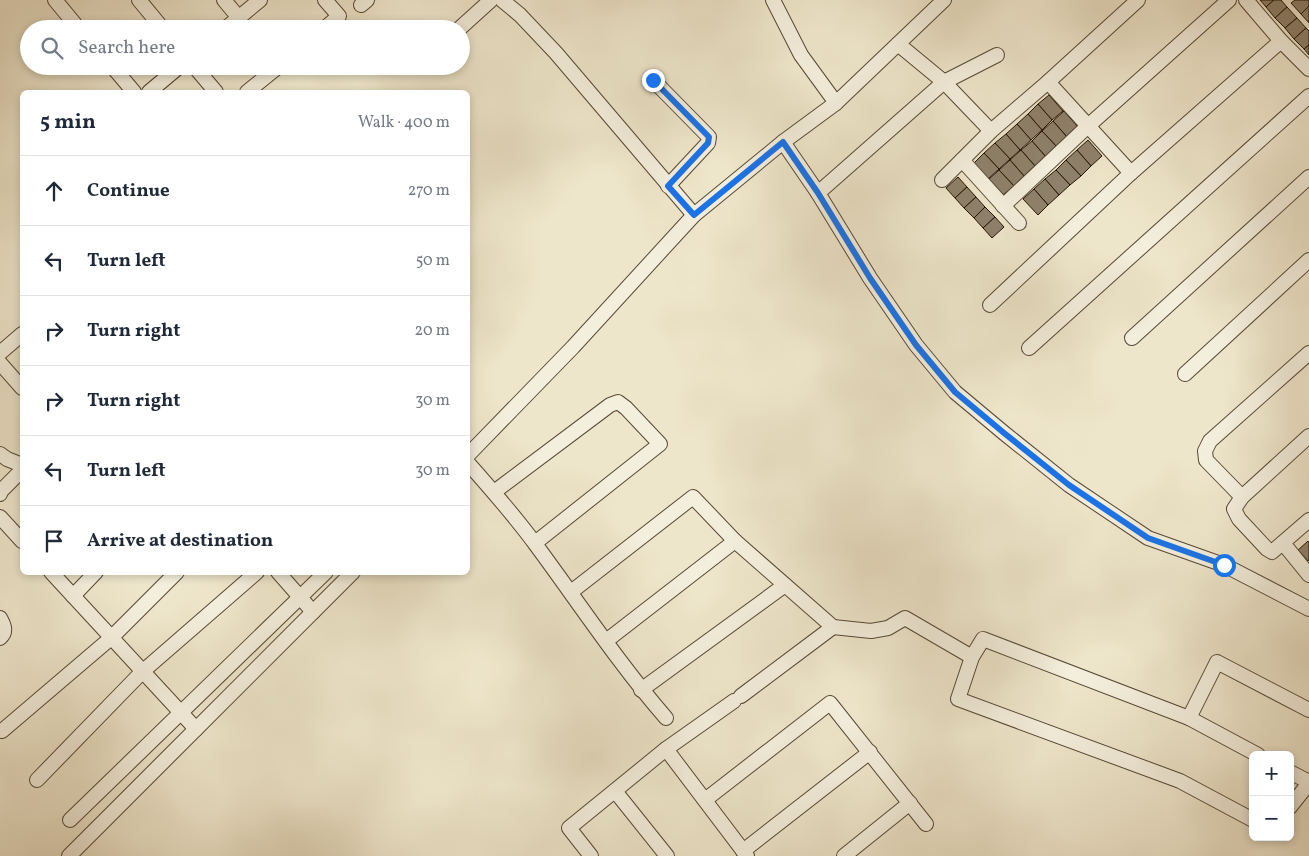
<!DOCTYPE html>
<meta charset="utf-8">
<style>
body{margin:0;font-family:Vollkorn,serif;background:#f2f2f3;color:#1f2937}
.controls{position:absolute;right:15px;bottom:15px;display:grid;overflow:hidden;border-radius:8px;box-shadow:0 2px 8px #0003}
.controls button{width:45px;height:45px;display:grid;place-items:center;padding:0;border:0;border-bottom:1px solid #e0e1e3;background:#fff;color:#1f2937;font:25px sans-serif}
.stop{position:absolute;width:15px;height:15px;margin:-11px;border:4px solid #1a73e8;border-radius:50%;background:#fff}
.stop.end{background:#1a73e8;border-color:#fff;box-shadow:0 1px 5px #0008}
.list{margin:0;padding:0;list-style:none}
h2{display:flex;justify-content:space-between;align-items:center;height:65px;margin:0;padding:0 20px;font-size:21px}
h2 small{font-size:16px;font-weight:400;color:#747a83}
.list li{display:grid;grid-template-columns:32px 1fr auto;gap:15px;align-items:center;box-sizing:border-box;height:70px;padding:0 20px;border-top:1px solid #e0e1e3}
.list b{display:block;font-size:19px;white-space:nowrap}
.list em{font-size:16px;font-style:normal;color:#747a83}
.icon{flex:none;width:28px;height:28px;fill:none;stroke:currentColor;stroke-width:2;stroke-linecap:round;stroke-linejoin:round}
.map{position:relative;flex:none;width:1309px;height:856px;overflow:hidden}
.search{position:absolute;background:#fff;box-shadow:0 2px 8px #0003;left:20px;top:20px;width:450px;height:55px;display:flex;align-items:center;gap:12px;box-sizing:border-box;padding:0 18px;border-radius:28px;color:#747a83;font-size:19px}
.panel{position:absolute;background:#fff;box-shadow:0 2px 8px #0003;left:20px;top:90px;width:450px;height:485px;border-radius:8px}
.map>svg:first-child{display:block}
.building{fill:#8e816b;stroke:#251403}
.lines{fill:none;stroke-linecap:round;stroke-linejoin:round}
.minor-casing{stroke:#574835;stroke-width:16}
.minor{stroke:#f4efdd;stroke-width:14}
.route{stroke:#1a73e8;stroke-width:6}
</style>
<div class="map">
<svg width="1309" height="856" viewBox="0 0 1309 856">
<rect width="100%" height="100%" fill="#eee6cb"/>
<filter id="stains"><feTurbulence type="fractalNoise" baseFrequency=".004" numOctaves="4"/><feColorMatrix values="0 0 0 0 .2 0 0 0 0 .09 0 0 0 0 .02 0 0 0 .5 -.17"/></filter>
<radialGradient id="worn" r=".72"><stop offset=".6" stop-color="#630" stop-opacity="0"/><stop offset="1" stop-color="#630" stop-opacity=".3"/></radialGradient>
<g class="building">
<polygon points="1260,0 1274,0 1266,7"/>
<polygon points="1274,0 1281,0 1287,7 1275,18 1266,7"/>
<polygon points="1295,0 1309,0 1309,6 1301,14 1291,3"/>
<polygon points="1309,6 1309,23 1301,14"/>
<polygon points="1287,7 1297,18 1285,28 1275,18"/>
<polygon points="1297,18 1306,28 1294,39 1285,28"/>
<polygon points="1306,28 1309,31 1309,45 1304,49 1294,39"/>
<polygon points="1309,45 1309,55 1304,49"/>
<polygon points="1049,95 1063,111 1052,120 1038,104"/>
<polygon points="1038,104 1052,120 1042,130 1028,114"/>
<polygon points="1064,111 1078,127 1067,137 1053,121"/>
<polygon points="1028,114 1042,130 1031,140 1017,124"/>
<polygon points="1053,121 1067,137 1057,147 1042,131"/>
<polygon points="1017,124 1031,140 1020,150 1006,134"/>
<polygon points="1042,131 1057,147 1046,157 1032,141"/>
<polygon points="1006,134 1020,150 1010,159 995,143"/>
<polygon points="1088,140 1102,156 1091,166 1077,150"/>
<polygon points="1032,141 1046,157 1035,166 1021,150"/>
<polygon points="995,143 1010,159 999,169 984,153"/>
<polygon points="1021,150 1035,166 1024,176 1010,160"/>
<polygon points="1077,150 1091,166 1081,176 1066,160"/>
<polygon points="984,153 999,169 988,179 974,163"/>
<polygon points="1010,160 1024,176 1014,186 999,170"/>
<polygon points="1066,160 1081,176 1070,185 1056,170"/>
<polygon points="999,170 1014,186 1003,195 988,180"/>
<polygon points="1056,170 1070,185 1059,195 1045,179"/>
<polygon points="958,177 967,187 955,198 946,188"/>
<polygon points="1045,179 1059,195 1048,205 1034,189"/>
<polygon points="967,187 976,197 964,208 955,198"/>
<polygon points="1034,189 1048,205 1038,215 1023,199"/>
<polygon points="976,197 985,207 974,218 964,208"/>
<polygon points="985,207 995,217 983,228 974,218"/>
<polygon points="995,217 1004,227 992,238 983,228"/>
<polygon points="1308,541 1309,543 1309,559 1308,561 1298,550"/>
</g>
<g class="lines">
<defs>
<g id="minor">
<polyline points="55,0 79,29"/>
<polyline points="139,0 163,29"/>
<polyline points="224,0 239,18"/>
<polyline points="502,0 520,15 556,53 694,215"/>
<polyline points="773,0 801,55 836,103"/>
<polyline points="1246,0 1281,41 1309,69"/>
<polyline points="361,5 367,0"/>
<polyline points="225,29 260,0"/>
<polyline points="324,29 339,16 325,0"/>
<polyline points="459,29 491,0"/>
<polyline points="898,44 944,82 991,131"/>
<polyline points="112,66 134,92"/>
<polyline points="194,66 216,92"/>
<polyline points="653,80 709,137 708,143 668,186"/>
<polyline points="1048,82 1131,173"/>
<polyline points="149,92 180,66"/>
<polyline points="247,92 279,66"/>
<polyline points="783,142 818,193 870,278 916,345 955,392 1004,433 1069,485 1148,538 1224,565 1309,609"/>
<polyline points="962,160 1019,223"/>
<polyline points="942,180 991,131 1048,82 1138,0"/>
<polyline points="818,193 944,82 997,55"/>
<polyline points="1003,206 1088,126 1229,0"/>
<polyline points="990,305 1131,173 1281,41"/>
<polyline points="1132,338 1309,177"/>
<polyline points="1029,348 1309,96"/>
<polyline points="0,353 22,334"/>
<polyline points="0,363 22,388"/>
<polyline points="1185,374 1309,260"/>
<polyline points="1309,436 1242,497 1234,509 1239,519 1267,549 1272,552 1309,520"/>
<polyline points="0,454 7,459 22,465"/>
<polyline points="468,455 573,347 694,215 783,142 836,103 944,0"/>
<path d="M468,463C491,489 515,516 536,545C579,603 619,664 666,718"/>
<polyline points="494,492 610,405 618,402 626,408 660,444 535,543"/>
<polyline points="0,494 1,491 22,470"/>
<polyline points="1242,497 1206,460 1205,451 1210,441 1309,353"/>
<polyline points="0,517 22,541"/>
<polyline points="1283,543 1309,575"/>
<polyline points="51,572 196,729"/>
<polyline points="278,572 313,612"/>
<polyline points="571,592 693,497 735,541 833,627 741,696"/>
<polyline points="73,596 96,572"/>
<path d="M0,618C4,625 7,632 0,638"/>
<polyline points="833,627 871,631 888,628 905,618 972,657"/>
<polyline points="606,641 735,541"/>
<polyline points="641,690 785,585"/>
<polyline points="1189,718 1217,662 1309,710"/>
<polyline points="2,731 111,638 177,572"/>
<polyline points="666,749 747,856"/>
<polyline points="1290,772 1309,782"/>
<polyline points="37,780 142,672 257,572"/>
<polyline points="615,791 667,856"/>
<polyline points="705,800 830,703 926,824"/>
<polyline points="1290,807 1309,783"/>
<polyline points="70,820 326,572"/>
<polyline points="1253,820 1180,781 958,699 972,657 983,639 1189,718 1258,755"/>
<polyline points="743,851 870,752"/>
<polyline points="69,856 353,572"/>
<polyline points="591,856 569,828 666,749 734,701"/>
<polyline points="844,856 910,803"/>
</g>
</defs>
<use href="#minor" class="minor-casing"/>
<use href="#minor" class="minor"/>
</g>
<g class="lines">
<polyline class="route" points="653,80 709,137 708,143 668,186 694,215 783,142 818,193 870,278 916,345 955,392 1004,433 1069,485 1148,538 1224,565"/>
</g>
<rect width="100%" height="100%" filter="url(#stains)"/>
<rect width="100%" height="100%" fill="url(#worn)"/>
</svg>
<div class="controls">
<button>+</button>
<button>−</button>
</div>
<div class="stop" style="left:1224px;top:565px"></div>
<div class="stop end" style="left:653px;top:80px"></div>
<div class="search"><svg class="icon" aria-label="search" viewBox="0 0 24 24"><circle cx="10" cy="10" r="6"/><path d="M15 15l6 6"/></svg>Search here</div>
<section class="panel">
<h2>5 min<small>Walk · 400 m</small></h2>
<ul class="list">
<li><svg class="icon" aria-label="ahead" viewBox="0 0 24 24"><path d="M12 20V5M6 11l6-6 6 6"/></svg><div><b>Continue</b></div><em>270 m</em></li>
<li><svg class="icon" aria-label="left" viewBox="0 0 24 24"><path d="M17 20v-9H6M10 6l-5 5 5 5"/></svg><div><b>Turn left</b></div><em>50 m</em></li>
<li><svg class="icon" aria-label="right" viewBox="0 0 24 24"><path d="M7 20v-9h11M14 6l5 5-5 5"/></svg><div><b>Turn right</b></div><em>20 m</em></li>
<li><svg class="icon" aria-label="right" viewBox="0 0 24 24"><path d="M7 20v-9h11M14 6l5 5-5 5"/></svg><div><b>Turn right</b></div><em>30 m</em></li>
<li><svg class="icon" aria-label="left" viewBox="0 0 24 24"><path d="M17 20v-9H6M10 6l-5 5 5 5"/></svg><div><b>Turn left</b></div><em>30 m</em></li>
<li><svg class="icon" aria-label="arrive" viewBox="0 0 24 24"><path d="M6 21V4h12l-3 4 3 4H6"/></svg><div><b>Arrive at destination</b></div></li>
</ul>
</section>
</div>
